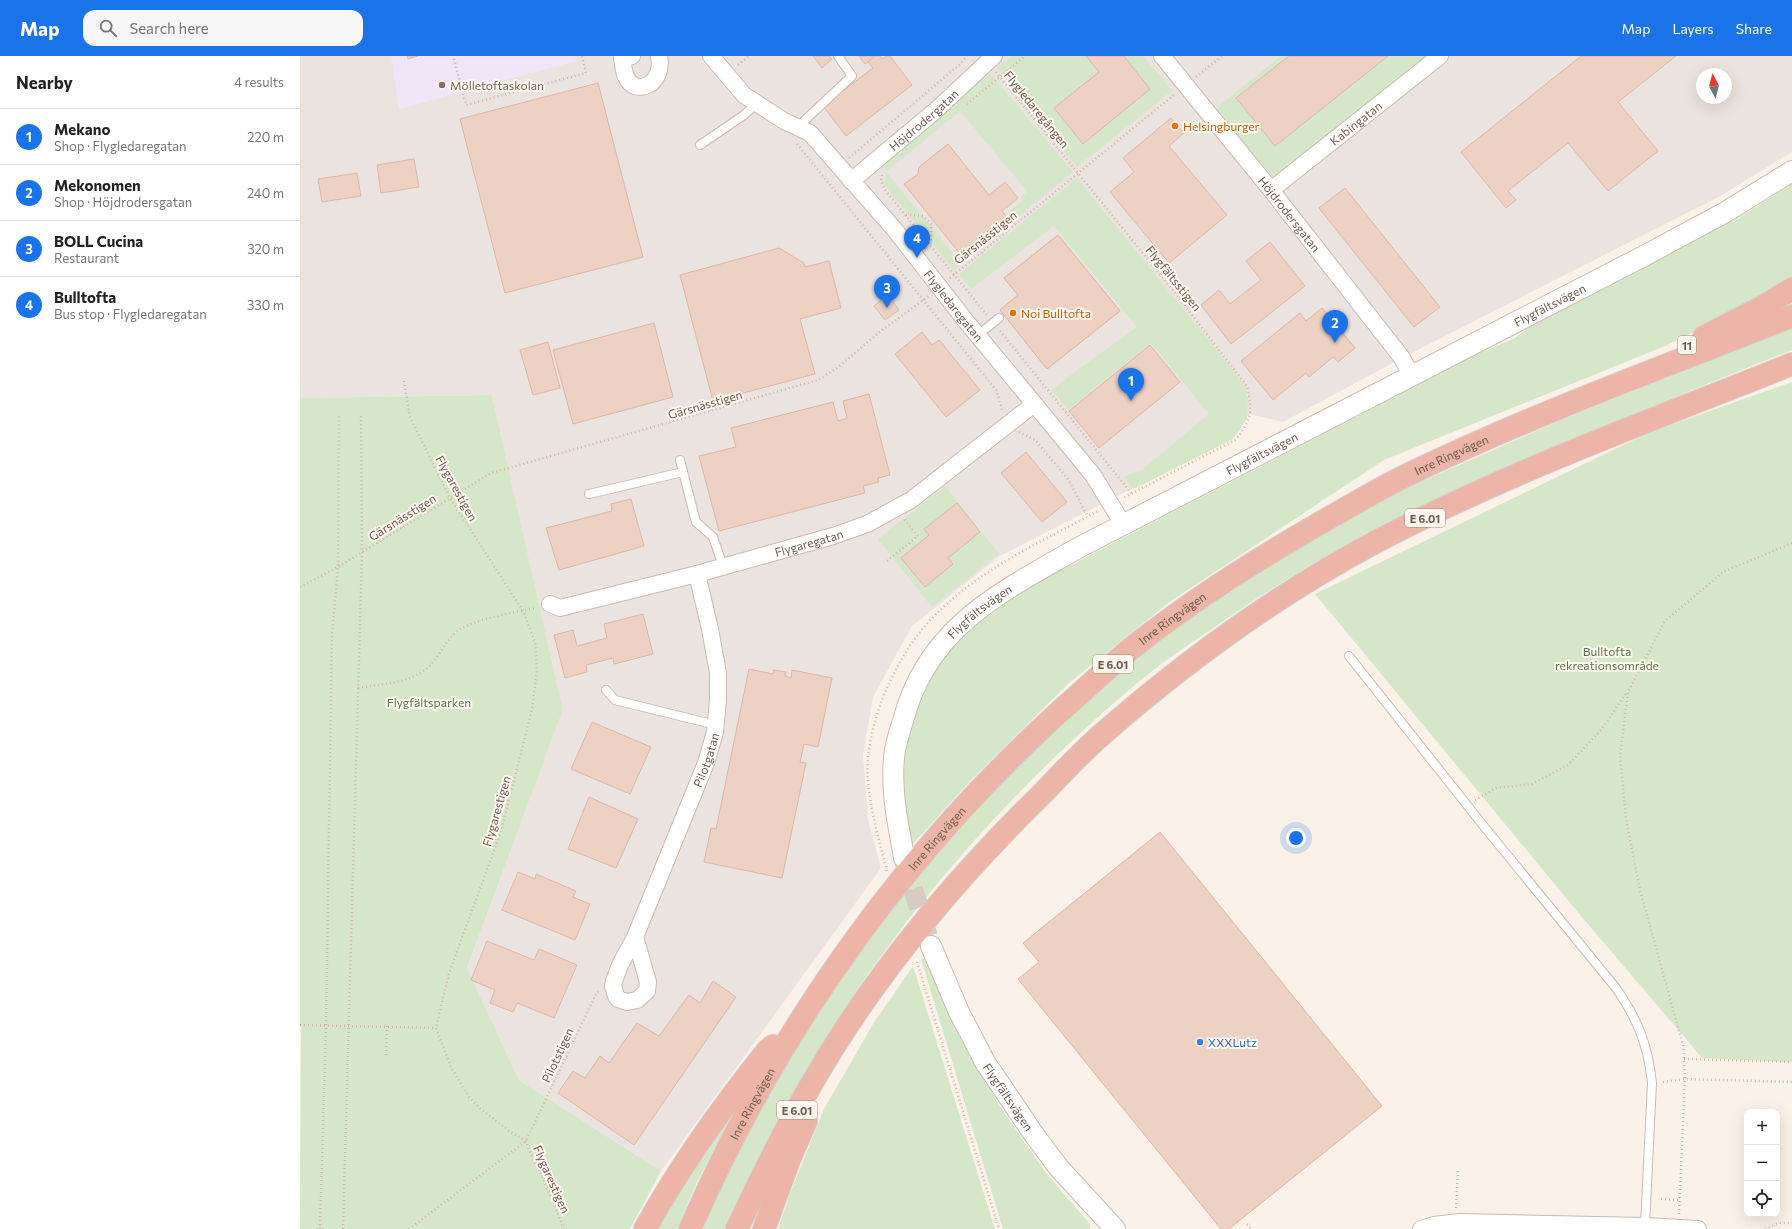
<!DOCTYPE html>
<meta charset="utf-8">
<style>
body{margin:0;font-family:Commissioner,sans-serif;background:#f6f6f6;color:#222}
.controls{position:absolute;right:12px;bottom:12px;display:grid;overflow:hidden;border-radius:8px;box-shadow:0 4px 16px #0002}
.controls button{width:36px;height:36px;display:grid;place-items:center;padding:0;border:0;border-bottom:1px solid #e0e0e0;background:#fff;color:#222;font:20px sans-serif}
.compass{position:absolute;left:1396px;top:12px;width:36px;height:36px;border-radius:50%;background:#fff;box-shadow:0 4px 16px #0002;rotate:353deg}
.you{position:absolute;left:996px;top:782px;width:14px;height:14px;margin:-10px;border:3px solid #fff;border-radius:50%;background:#1a73e8;box-shadow:0 0 0 6px #1a73e833}
.badge{display:grid;place-items:center;width:26px;height:26px;border-radius:50%;background:#1a73e8;color:#fff;font-size:13px;font-weight:700}
.pin{position:absolute;translate:-50% -33px;filter:drop-shadow(0 1px 2px #0008)}
.pin::after{content:'';position:absolute;top:21px;width:14px;height:12px;background:inherit;clip-path:polygon(0 0,100% 0,50% 100%)}
.list{margin:0;padding:0;list-style:none}
h2{display:flex;justify-content:space-between;align-items:center;height:52px;margin:0;padding:0 16px;font-size:17px}
h2 small{font-size:13px;font-weight:400;color:#767676}
.list li{display:grid;grid-template-columns:26px 1fr auto;gap:12px;align-items:center;box-sizing:border-box;height:56px;padding:0 16px;border-top:1px solid #e0e0e0}
.list b{display:block;font-size:15px;white-space:nowrap}
.list p{margin:0;font-size:13px;white-space:nowrap;color:#767676}
.list em{font-size:13px;font-style:normal;color:#767676}
.icon{flex:none;width:22px;height:22px;fill:none;stroke:currentColor;stroke-width:2;stroke-linecap:round;stroke-linejoin:round}
.map{position:relative;flex:none;width:1492px;height:1173px;overflow:hidden}
header{display:flex;align-items:center;gap:24px;box-sizing:border-box;height:56px;padding:0 20px;background:#1a73e8;color:#fff}
header strong{font-size:19px}
nav{display:flex;gap:22px;margin-inline-start:auto;font-size:14px}
.search{width:280px;height:36px;background:#f6f6f6;display:flex;align-items:center;gap:10px;box-sizing:border-box;padding:0 14px;border-radius:12px;color:#767676;font-size:15px}
main{display:flex}
aside{flex:1;background:#fff}
.map>svg:first-child{display:block}
.industrial{fill:#eae3df;fill-rule:evenodd}
.education{fill:#efe5f7}
.green{fill:#d6e7c9}
.building{fill:#edd1c3;stroke:#deb8a6}
.lines{fill:none;stroke-linecap:round;stroke-linejoin:round}
.tertiary-tunnel{stroke:#d8ccc2;stroke-width:20;stroke-dasharray:20 10;stroke-linecap:butt}
.service-casing{stroke:#cbbab0;stroke-width:10}
.minor-casing{stroke:#cbbab0;stroke-width:18}
.tertiary-casing{stroke:#cbbab0;stroke-width:22}
.motorway-casing{stroke:#d5ceca;stroke-width:24}
.path{stroke:#d2b5a6;stroke-width:2.5;stroke-dasharray:1 3;stroke-linecap:butt}
.service{stroke:#fff;stroke-width:8}
.minor{stroke:#fff;stroke-width:16}
.tertiary{stroke:#fff;stroke-width:20}
.motorway{stroke:#edb5a7;stroke-width:22}
.education-dot{fill:#8d6e63;stroke:#fdf7ef;stroke-width:1.5}
.food-dot{fill:#e8710a;stroke:#fdf7ef;stroke-width:1.5}
.shop-dot{fill:#3f7fe0;stroke:#fdf7ef;stroke-width:1.5}
.labels{text-anchor:middle;dominant-baseline:central;stroke-width:4;stroke-linejoin:round;paint-order:stroke}
.shield{fill:#fdf7ef;stroke:#9c897f;stroke-width:1}
.shield-label{font-size:11px;font-weight:bold;fill:#725a4f}
.education-label{font-size:12px;fill:#785e54;stroke:#fdf7ef;text-anchor:start}
.street-label{font-size:12px;fill:#725a4f;stroke:#fdf7ef}
.food-label{font-size:12px;fill:#c56008;stroke:#fdf7ef;text-anchor:start}
.park-label{font-size:12px;fill:#597749;stroke:#fdf7ef}
.shop-label{font-size:12px;fill:#366cbe;stroke:#fdf7ef;text-anchor:start}
</style>
<header>
<strong>Map</strong>
<div class="search"><svg class="icon" aria-label="search" viewBox="0 0 24 24"><circle cx="10" cy="10" r="6"/><path d="M15 15l6 6"/></svg>Search here</div>
<nav><a>Map</a><a>Layers</a><a>Share</a></nav>
</header>
<main>
<aside>
<h2>Nearby<small>4 results</small></h2>
<ul class="list">
<li><span class="badge">1</span><div><b>Mekano</b><p>Shop · Flygledaregatan</p></div><em>220 m</em></li>
<li><span class="badge">2</span><div><b>Mekonomen</b><p>Shop · Höjdrodersgatan</p></div><em>240 m</em></li>
<li><span class="badge">3</span><div><b>BOLL Cucina</b><p>Restaurant</p></div><em>320 m</em></li>
<li><span class="badge">4</span><div><b>Bulltofta</b><p>Bus stop · Flygledaregatan</p></div><em>330 m</em></li>
</ul>
</aside>
<div class="map">
<svg width="1492" height="1173" viewBox="0 0 1492 1173">
<rect width="100%" height="100%" fill="#faf2e9"/>
<path class="industrial" d="M0,0H1492V96L1422,139L1102,302L983,366L950,358L919,388L700,500L612,570L573,641L563,699L568,764L581,812L361,1115L219,1024L167,912L263,654L192,339L0,342ZM1402,18H1426V42H1402Z"/>
<polygon class="education" points="91,0 275,0 277,5 99,53"/>
<g class="green">
<polygon points="712,0 843,0 872,35 777,111 697,12"/>
<polygon points="981,0 1133,0 971,130 911,56"/>
<polygon points="690,17 773,116 654,214 584,129 586,116 658,203 709,161 706,158 723,144 721,141 727,135 660,55 587,115 580,107"/>
<polygon points="777,122 945,329 948,343 947,363 933,383 834,433 823,421 843,413 909,358 851,287 768,354 752,334 776,315 837,271 754,170 671,233 659,218"/>
<path d="M1492,128V221L1408,269L1365,290L1084,404L871,545L769,627L672,723L612,789C609,769 604,749 604,729C602,670 632,600 680,564C700,548 723,536 744,523L1173,300L1215,282L1235,266L1436,163Z"/>
<path d="M1492,271V294C1416,324 1341,355 1266,386C1178,423 1090,461 1008,511C975,530 943,551 912,573C888,589 864,605 842,623C710,733 594,865 507,1013C477,1065 451,1119 426,1173H401L459,1053L526,941L636,795L743,683L832,605L872,573L914,544L1012,483L1102,434L1261,364Z"/>
<polygon points="1492,326 1492,1006 1402,1002 1281,860 1015,538 1350,376"/>
<polygon points="192,339 263,654 167,912 219,1024 361,1115 330,1173 0,1173 1,970 0,969 0,342"/>
<polygon points="645,430 699,498 632,551 578,483"/>
<polygon points="625,902 657,975 701,1052 746,1117 790,1168 790,1173 703,1173 621,903"/>
<polygon points="613,910 695,1173 478,1173 489,1140 524,1053 573,968"/>
<polygon points="434,1056 397,1126 377,1173 353,1173 370,1143"/>
</g>
<g class="building">
<polygon points="107,0 118,0 108,3"/>
<polygon points="513,0 529,0 532,3 522,12"/>
<polygon points="559,0 575,0 565,8"/>
<polygon points="575,0 580,0 583,3 586,0 590,0 612,29 546,80 523,50 573,12 568,6"/>
<polygon points="786,0 824,0 850,33 783,88 754,52 799,16"/>
<polygon points="989,0 1088,0 975,90 936,42"/>
<polygon points="1281,0 1376,0 1318,46 1358,95 1308,135 1268,87 1208,135 1216,144 1206,152 1161,96"/>
<polygon points="715,25 720,31 716,34 711,28"/>
<polygon points="298,27 343,201 205,237 160,63"/>
<polygon points="871,62 884,77 869,90 927,159 869,207 810,136 834,116 823,102"/>
<polygon points="648,88 689,139 705,126 718,142 702,155 706,160 660,198 604,128 618,118 619,111"/>
<polygon points="114,103 119,131 81,137 77,109"/>
<polygon points="57,117 61,140 22,146 18,123"/>
<polygon points="1045,132 1140,251 1114,271 1019,152"/>
<polygon points="758,179 820,255 747,313 700,254 718,239 704,222"/>
<polygon points="758,179 820,255 747,313 700,254 718,239 704,222"/>
<polygon points="970,186 1005,230 931,288 901,249 919,234 930,248 961,224 946,205"/>
<polygon points="479,192 504,207 505,211 529,205 541,252 500,263 515,318 413,345 380,219"/>
<polygon points="588,239 599,254 585,264 574,250"/>
<polygon points="1022,252 1055,292 1038,306 1033,301 1009,321 1006,317 973,344 941,305 1000,257 1006,265"/>
<polygon points="354,267 373,341 273,368 253,294"/>
<polygon points="622,276 632,289 639,284 680,334 646,361 595,298"/>
<polygon points="248,286 260,332 233,339 220,294"/>
<polygon points="850,289 880,326 799,392 769,355"/>
<polygon points="569,338 590,419 578,422 579,426 563,430 565,437 419,475 399,400 436,391 431,372 533,346 538,365 547,362 543,345"/>
<polygon points="726,396 767,446 742,466 701,417"/>
<polygon points="331,443 344,490 259,514 246,472 312,455 311,448"/>
<polygon points="657,447 680,476 648,502 653,508 625,531 601,502 629,479 624,473"/>
<polygon points="343,558 353,598 314,608 313,602 286,609 287,616 265,622 254,579 273,574 277,590 307,582 304,568"/>
<polygon points="449,613 473,618 474,614 486,616 485,620 491,622 492,614 532,622 518,691 504,688 500,706 506,707 482,822 404,806 411,772 416,773"/>
<polygon points="292,666 351,691 330,738 271,713"/>
<polygon points="289,741 338,763 316,812 268,793"/>
<polygon points="860,776 1082,1050 929,1173 921,1173 718,923 739,906 723,887"/>
<polygon points="218,816 235,823 236,818 276,835 273,841 290,848 275,884 202,854"/>
<polygon points="187,885 234,904 239,893 277,909 254,962 217,947 213,956 190,947 195,934 171,924"/>
<polygon points="413,925 436,941 334,1089 258,1037 273,1015 285,1022 300,1000 309,1007 337,967 359,980 389,939 400,947"/>
</g>
<g class="lines">
<polyline class="tertiary-tunnel" points="604,804 631,890"/>
<defs>
<g id="service">
<polyline points="500,72 504,65 552,20 538,0"/>
<polyline points="400,89 444,59 457,47"/>
<polyline points="678,279 699,262"/>
<polyline points="380,404 396,466 413,481 423,510"/>
<polyline points="289,438 383,416"/>
<path d="M1049,600L1186,773L1316,932C1338,964 1348,989 1352,1027L1345,1170"/>
<polyline points="306,634 315,644 416,669"/>
</g>
<g id="minor">
<path d="M332,0L322,3C323,9 324,16 326,21C335,41 365,29 359,0"/>
<path id="s1" d="M411,0L444,39L484,65L510,77L595,174L665,264L793,419L824,470"/>
<path id="s2" d="M862,0L971,134L1102,302L1112,321"/>
<path id="s3" d="M551,125L635,55L694,0"/>
<path id="s4" d="M971,134L1140,0"/>
<path id="s5" d="M250,548L260,552L397,518L533,480L567,468L611,444L734,348"/>
<path id="s6" d="M335,881L320,909L314,925L313,930L316,940L318,943L327,946L337,944L347,935L348,926L335,881L406,707L415,676L418,644V617L410,573L397,518"/>
<polyline points="1121,1173 1134,1169 1160,1166 1345,1170 1398,1173"/>
</g>
<g id="tertiary">
<path id="s7" d="M604,802C601,781 595,758 594,736C593,723 593,707 595,694C597,684 600,674 603,665C627,571 701,536 778,492L1340,202L1424,157L1492,115"/>
<path id="s8" d="M631,890L659,956L685,1006L735,1080L759,1112L815,1173"/>
</g>
<g id="motorway">
<polyline points="1404,281 1462,251 1492,233"/>
<path d="M345,1173C380,1110 422,1051 467,995L473,990"/>
<path id="s9" d="M390,1173C481,964 615,781 786,632C803,617 819,602 837,588C899,539 967,497 1036,458C1057,446 1079,433 1101,422C1228,360 1361,312 1492,260"/>
<path d="M437,1173C459,1126 482,1079 508,1034C570,924 654,824 744,736C762,717 780,698 799,681C882,608 972,542 1070,489C1205,417 1350,365 1492,308"/>
<polyline points="464,1173 489,1104 506,1065"/>
</g>
</defs>
<use href="#service" class="service-casing"/>
<use href="#minor" class="minor-casing"/>
<use href="#tertiary" class="tertiary-casing"/>
<use href="#motorway" class="motorway-casing"/>
<g class="path">
<polyline points="154,3 166,49 286,17 282,0"/>
<polyline points="438,9 449,0"/>
<path d="M696,16L871,232L947,330C953,353 951,367 935,384L823,442"/>
<polyline points="896,21 922,0"/>
<polyline points="667,48 725,0"/>
<polyline points="497,88 696,334 703,356"/>
<polyline points="549,102 659,9 667,0"/>
<polyline points="582,119 581,125 585,134 687,259"/>
<polyline points="606,159 623,160 632,169 630,190"/>
<polyline points="650,222 875,38"/>
<polyline points="700,275 832,438"/>
<polyline points="104,325 110,361 150,442 223,555 235,586 237,614 232,653 201,776 149,917 136,972 151,1011 169,1041 182,1054 209,1075 226,1085 232,1101 243,1121 264,1173"/>
<polyline points="719,376 735,384 768,423 788,461"/>
<polyline points="587,505 618,480 604,463"/>
<polyline points="0,531 38,511 191,417 518,324 537,312 582,274 629,240"/>
<path d="M58,632C85,627 116,628 134,605C143,594 149,579 162,572C183,561 213,557 236,552"/>
<polyline points="1175,744 1196,732 1232,728 1268,709 1302,673 1327,636"/>
<path d="M587,815C579,785 571,756 568,726C565,697 575,658 587,632C596,612 607,592 621,575C666,519 737,488 798,455"/>
<polyline points="617,906 699,1173"/>
<polyline points="0,969 136,972"/>
<polyline points="87,970 86,999 89,1000"/>
<polyline points="1384,1003 1492,1006"/>
<polyline points="1363,1026 1385,1023 1492,1026"/>
<polyline points="1361,1143 1380,1144"/>
<polyline points="1156,1152 1158,1115"/>
<polyline points="1379,1158 1385,1023 1383,989 1340,834 1326,763 1320,700 1328,636 1365,565 1423,516 1492,487"/>
<polyline points="947,1168 951,1173"/>
<polyline points="20,1173 26,970 32,579 38,511 39,358"/>
<polyline points="43,1173 62,497 61,358"/>
<polyline points="109,1173 226,1085 297,936 300,936"/>
<polyline points="1465,1173 1479,1167 1492,1167"/>
</g>
<use href="#service" class="service"/>
<use href="#minor" class="minor"/>
<use href="#tertiary" class="tertiary"/>
<use href="#motorway" class="motorway"/>
</g>
<circle class="education-dot" cx="142" cy="29" r="4"/>
<g class="food-dot">
<circle cx="875" cy="70" r="4"/>
<circle cx="713" cy="257" r="4"/>
</g>
<circle class="shop-dot" cx="900" cy="986" r="4"/>
<g class="labels">
<g class="shield">
<rect x="1378" y="280" width="18" height="18" rx="3"/>
<rect x="1105" y="453" width="40" height="18" rx="3"/>
<rect x="793" y="599" width="40" height="18" rx="3"/>
<rect x="477" y="1045" width="40" height="18" rx="3"/>
</g>
<g class="shield-label">
<text x="1387" y="289">11</text>
<text x="1125" y="462">E 6.01</text>
<text x="813" y="608">E 6.01</text>
<text x="497" y="1054">E 6.01</text>
</g>
<g class="education-label">
<text x="150" y="29">Mölletoftaskolan</text>
</g>
<g class="street-label">
<text transform="translate(737 53) rotate(51)">Flygledaregången</text>
<text stroke="none"><textPath href="#s3" startOffset="95">Höjdrodergatan</textPath></text>
<text stroke="none"><textPath href="#s4" startOffset="108">Kabingatan</textPath></text>
<text stroke="none"><textPath href="#s2" startOffset="203">Höjdrodersgatan</textPath></text>
<text transform="translate(685 181) rotate(-39)">Gärsnässtigen</text>
<text transform="translate(874 222) rotate(51)">Flygfältsstigen</text>
<text stroke="none"><textPath href="#s1" startOffset="352">Flygledaregatan</textPath></text>
<text stroke="none"><textPath href="#s7" startOffset="924">Flygfältsvägen</textPath></text>
<text transform="translate(405 348) rotate(-16)">Gärsnässtigen</text>
<text stroke="none"><textPath href="#s7" startOffset="600">Flygfältsvägen</textPath></text>
<text stroke="none"><textPath href="#s9" startOffset="1111">Inre Ringvägen</textPath></text>
<text transform="translate(157 432) rotate(61)">Flygarestigen</text>
<text transform="translate(102 461) rotate(-32)">Gärsnässtigen</text>
<text stroke="none"><textPath href="#s5" startOffset="268">Flygaregatan</textPath></text>
<text stroke="none"><textPath href="#s7" startOffset="276">Flygfältsvägen</textPath></text>
<text stroke="none"><textPath href="#s9" startOffset="787">Inre Ringvägen</textPath></text>
<text stroke="none"><textPath href="#s6" startOffset="348">Pilotgatan</textPath></text>
<text transform="translate(196 755) rotate(-74)">Flygarestigen</text>
<text stroke="none"><textPath href="#s9" startOffset="464">Inre Ringvägen</textPath></text>
<text transform="translate(257 999) rotate(-65)">Pilotstigen</text>
<text stroke="none"><textPath href="#s8" startOffset="170">Flygfältsvägen</textPath></text>
<text stroke="none"><textPath href="#s9" startOffset="140">Inre Ringvägen</textPath></text>
<text transform="translate(252 1123) rotate(66)">Flygarestigen</text>
</g>
<g class="food-label">
<text x="883" y="70">Helsingburger</text>
<text x="721" y="257">Noi Bulltofta</text>
</g>
<g class="park-label">
<text x="1307" y="595">Bulltofta<tspan x="1307" dy="14">rekreationsområde</tspan></text>
<text x="129" y="646">Flygfältsparken</text>
</g>
<g class="shop-label">
<text x="908" y="986">XXXLutz</text>
</g>
</g>
</svg>
<div class="controls">
<button>+</button>
<button>−</button>
<button><svg class="icon" aria-label="locate" viewBox="0 0 24 24"><circle cx="12" cy="12" r="6"/><path d="M12 2v4M12 18v4M2 12h4M18 12h4"/></svg></button>
</div>
<svg class="compass" viewBox="-18 -18 36 36"><path d="M0-13l5 13h-10z" fill="#e53935"/><path d="M0 13l5-13h-10z" fill="#767676"/></svg>
<div class="you"></div>
<div class="pin badge" style="left:831px;top:345px">1</div>
<div class="pin badge" style="left:1035px;top:287px">2</div>
<div class="pin badge" style="left:587px;top:252px">3</div>
<div class="pin badge" style="left:617px;top:202px">4</div>
</div>
</main>
